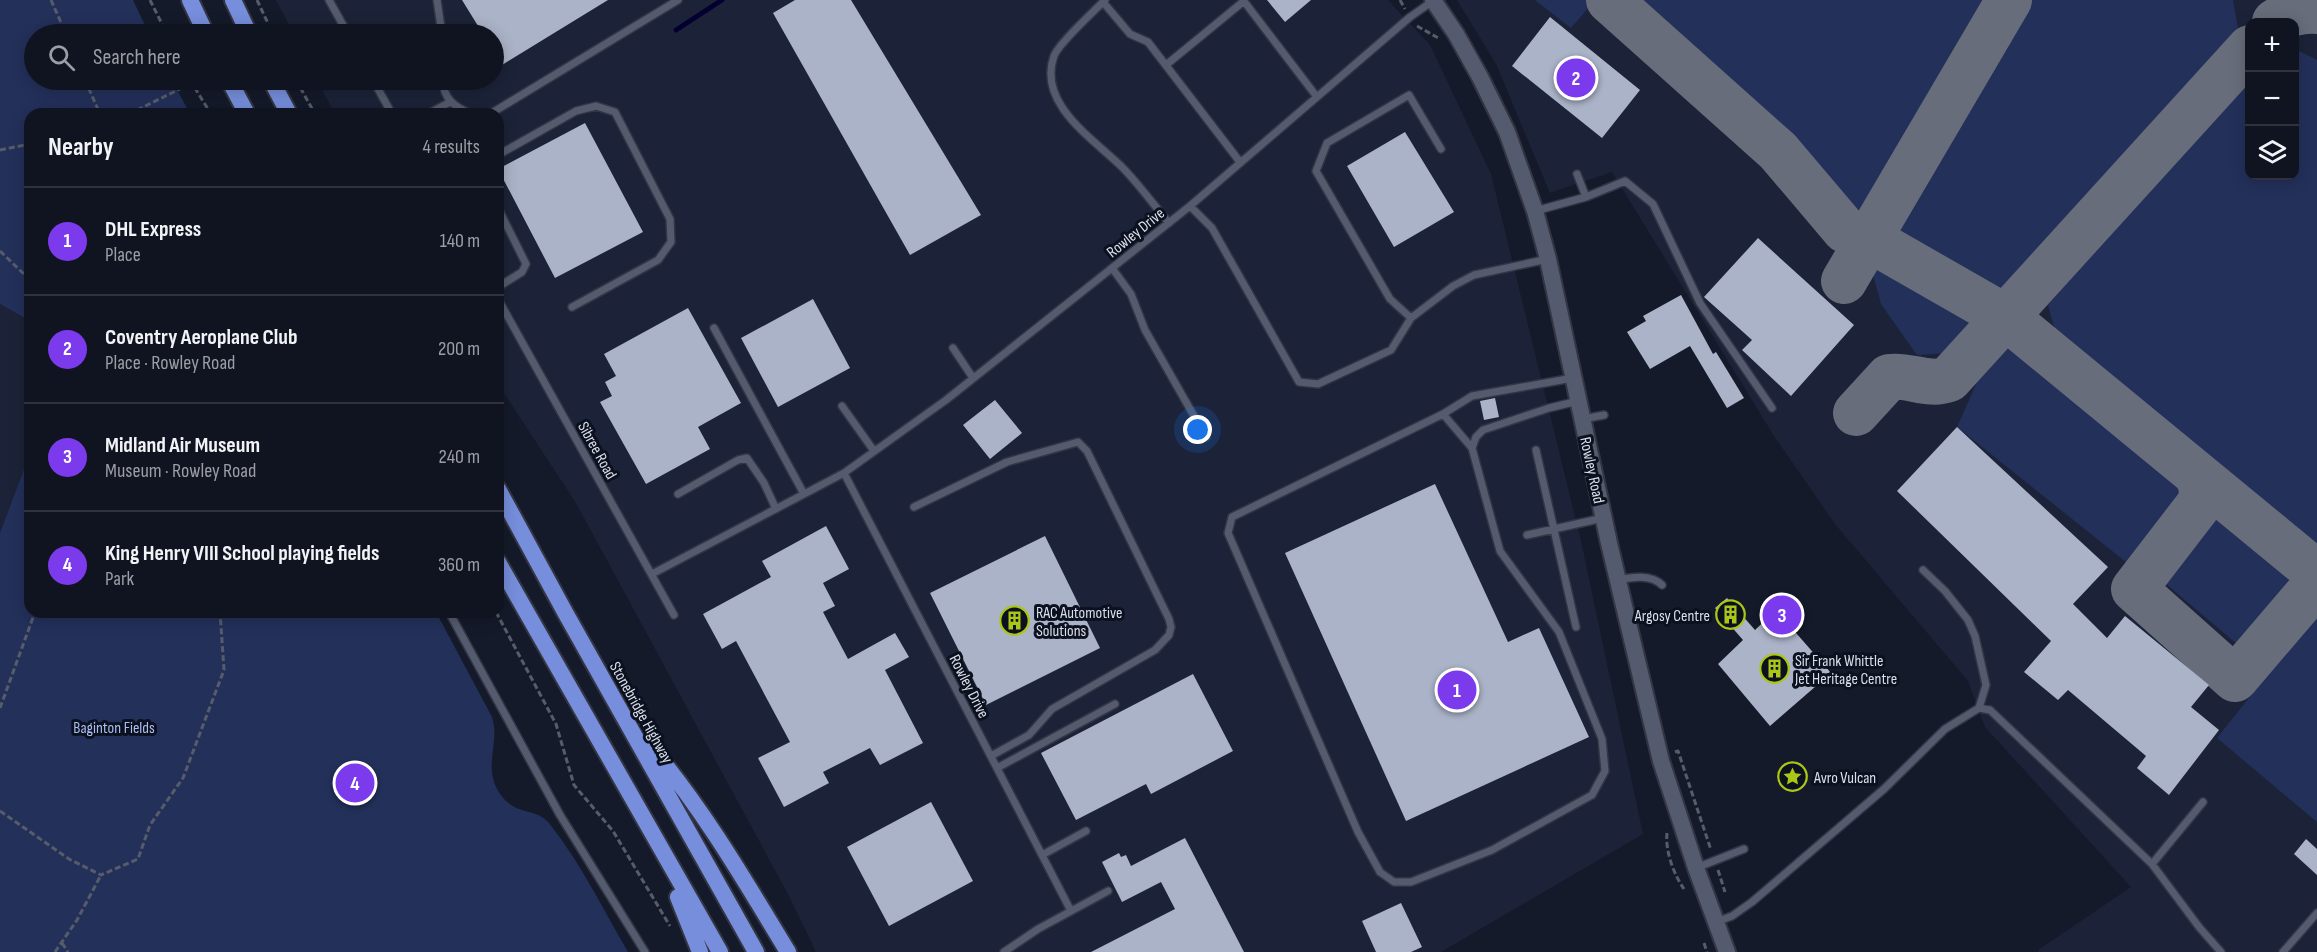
<!DOCTYPE html>
<html lang="en">
<head>
<meta charset="utf-8">
<style>
  body { margin:0; font-family:"Sofia Sans Condensed",sans-serif; background:#1e212d; color:#f1f3f6 }
  .controls { position:absolute; right:18px; top:18px; display:grid; overflow:hidden; border-radius:12px; box-shadow:0 3px 15px #0003 }
  .controls button { width:54px; height:54px; display:grid; place-items:center; padding:0; border:0; border-bottom:2px solid #30333e; background:#101420; color:#f1f3f6; font:30px sans-serif }
  .you { position:absolute; left:1198px; top:430px; width:21px; height:21px; margin:-15px; border:4px solid #fff; border-radius:50%; background:#1a73e8; box-shadow:0 0 0 9px #1a73e833 }
  .badge { display:grid; place-items:center; width:39px; height:39px; border-radius:50%; background:#7c3aed; color:#fff; font-size:20px; font-weight:700 }
  .pin { position:absolute; translate:-50% -50%; border:3px solid #fff; box-shadow:0 2px 6px #0006 }
  .list { margin:0; padding:0; list-style:none }
  h2 { display:flex; justify-content:space-between; align-items:center; height:78px; margin:0; padding:0 24px; font-size:26px }
  h2 small { font-size:20px; font-weight:400; color:#9c9ea5 }
  .list li { display:grid; grid-template-columns:39px 1fr auto; gap:18px; align-items:center; box-sizing:border-box; height:108px; padding:0 24px; border-top:2px solid #30333e }
  .list b { display:block; font-size:22px; white-space:nowrap }
  .list p { margin:0; font-size:20px; white-space:nowrap; color:#9c9ea5 }
  .list em { font-size:20px; font-style:normal; color:#9c9ea5 }
  .icon { flex:none; width:33px; height:33px; fill:none; stroke:currentColor; stroke-width:2; stroke-linecap:round; stroke-linejoin:round }
  .map { position:relative; flex:none; width:2317px; height:952px; overflow:hidden }
  .search { position:absolute; background:#101420; box-shadow:0 3px 15px #0003; left:24px; top:24px; width:480px; height:66px; display:flex; align-items:center; gap:15px; box-sizing:border-box; padding:0 21px; border-radius:33px; color:#9c9ea5; font-size:22px }
  .panel { position:absolute; background:#101420; box-shadow:0 3px 15px #0003; left:24px; top:108px; width:480px; height:510px; border-radius:18px }
  .map>svg:first-child { display:block }
  .built { fill:#1c2338; fill-rule:evenodd }
  .green { fill:#23305a }
  .lines { fill:none; stroke-linecap:round; stroke-linejoin:round }
  .stream { stroke:#030030; stroke-width:5 }
  .taxiway { stroke:#686d7b; stroke-width:46 }
  .building { fill:#abb3c8 }
  .service-casing { stroke:#333542; stroke-width:10 }
  .tertiary-casing { stroke:#333542; stroke-width:20 }
  .trunk-casing { stroke:#333542; stroke-width:20 }
  .path { stroke:#575c6a; stroke-width:3; stroke-dasharray:6 3; stroke-linecap:butt }
  .service { stroke:#545b6e; stroke-width:7 }
  .tertiary { stroke:#545b6e; stroke-width:16 }
  .trunk { stroke:#768edb; stroke-width:16 }
  .labels { text-anchor:middle; stroke-width:6; stroke-linejoin:round; paint-order:stroke }
  .street-label { font-size:16px; fill:#dbdfeb; stroke:#0c1120 }
  .poi-label { font-size:16px; fill:#dbdfeb; stroke:#0c1120; text-anchor:start }
  .park-label { font-size:16px; fill:#acbff2; stroke:#0c1120 }
</style>
</head>
<body>
<div class="map">
<svg width="2317" height="952" viewBox="0 0 2317 952">
  <rect width="100%" height="100%" fill="#151a2a"/>
  <path class="built" d="M276,0H1388L1430,45L1491,174L1581,541L1643,834L1441,952H816L789,896L576,503L498,384V114H335L317,80H494V34H294Z
    M1457,0H2317V952H2039L2038,950L2131,887L1985,727L1968,681L1835,524L1774,436L1612,172L1550,193L1496,64ZM2250,22H2294V176H2250Z
    M0,304L30,321V453L0,533Z"/>
  <path class="green" d="M0,0H133L149,34H34V80H172L190,114H30V321L0,304Z
    M1535,0H1595L1571,28Z
    M1628,0H1998L1874,214L1859,212Z
    M2025,0H2233L2239,34L1951,353L1917,355L1881,304L1870,264Z
    M2295,49L2317,60V545L2055,331L2048,305L2249,69L2250,176H2294Z
    M2023,346L2191,483L2126,562L1957,427L1986,362L2009,347Z
    M30,453V612H436L492,717C500,741 484,765 497,789C513,818 535,806 549,823C580,862 603,909 628,952H0V533Z
    M2216,507L2299,575L2237,644L2159,578Z
    M2317,604V822L2217,738L2264,679L2259,670Z"/>
  <g class="lines">
    <path class="stream" d="M676,30L722,0"/>
    <path class="taxiway" d="M1609,0L1778,151L1845,230L1869,239L2007,318L2317,573
      M2275,22C2288,13 2302,10 2317,11
      M1844,281L2009,0
      M1856,413L1889,377C1910,374 1928,387 1949,379L2250,48
      M2197,475L2202,487L2201,502L2134,589L2235,679L2317,583"/>
  </g>
  <path class="building" d="M462,0H608L502,65L494,51V34H483Z
    M795,0H851L981,215L910,255L773,13Z
    M1267,0H1311L1285,22Z
    M1550,17L1640,90L1602,138L1512,66Z
    M585,123L643,232L555,278L498,169Z
    M1405,132L1454,212L1394,247L1347,166Z
    M1758,238L1854,325L1791,396L1742,350L1752,340L1704,297Z
    M1681,295L1713,354L1716,352L1744,398L1727,408L1690,346L1650,369L1627,332L1646,321L1643,316Z
    M813,299L850,368L778,407L741,338Z
    M688,308L741,403L698,427L710,449L646,484L600,402L612,396L605,382L616,376L604,354Z
    M1495,398L1499,417L1484,420L1480,401Z
    M995,400L1022,433L990,459L963,425Z
    M1957,427L2108,567L2073,604L2107,638L2125,616L2209,685L2191,707L2219,730L2169,795L2137,768L2146,756L2068,690L2058,700L2024,672L2051,641L1897,491Z
    M1435,484L1508,642L1539,628L1589,737L1406,821L1285,553Z
    M826,526L849,569L823,583L835,606L823,612L848,659L895,633L909,657L885,670L923,743L880,765L870,748L823,772L829,783L784,807L758,758L790,742L736,641L722,649L703,614L771,577L762,561Z
    M1045,536L1100,648L986,705L930,593Z
    M1727,598L1755,630L1776,610L1831,673L1770,726L1718,664L1743,640L1715,608Z
    M1193,674L1233,751L1151,794L1146,784L1076,820L1041,753Z
    M931,802L973,881L889,926L847,847Z
    M1185,838L1244,952H1091L1175,909L1161,882L1122,902L1102,862L1119,853L1121,857L1126,855L1131,866Z
    M2306,839L2317,849V875L2294,854Z
    M1401,903L1422,947L1411,952H1376L1362,921Z"/>
  <g class="lines">
    <defs>
      <path id="service" d="M329,0L348,34
        M437,0L442,34
        M1105,0L1103,2L1130,34L1148,42L1240,162
        M1243,0L1317,97
        M1103,2C1092,13 1058,44 1054,56C1037,103 1092,138 1121,166C1138,183 1153,204 1169,223
        M1166,65L1244,1
        M373,80L392,114
        M443,80C443,99 455,107 471,114
        M428,114L450,102
        M490,114L678,0
        M1441,149L1409,95L1327,143L1316,171L1390,299L1411,318L1453,286L1474,275L1548,259
        M498,155L576,111L596,106L615,112L670,219L671,242L658,260L572,307
        M1586,197L1625,181L1653,204L1700,303L1772,408
        M1190,206L1212,228L1299,382L1318,384L1391,350L1411,318
        M498,208L526,264L522,272L498,287
        M1535,211L1586,197L1577,174
        M1112,268L1131,294L1145,330L1206,437
        M498,299L674,615
        M714,328L804,494
        M953,348L973,378
        M842,406L874,451
        M1443,414L1472,448L1500,551L1559,632L1602,739L1605,771L1592,795L1492,850L1411,882H1394L1380,872L1358,832L1228,533L1232,517L1443,414L1472,396L1573,378
        M1583,419L1604,415
        M1472,448L1476,437L1483,430L1549,408L1578,401
        M1536,450L1576,627
        M844,473L1071,911
        M678,494L738,460L747,458L764,483L776,509
        M914,507L1007,462L1078,442L1087,451L1169,619L1171,627L1169,635L1155,650L1052,709L1029,735L991,756
        M1527,535L1603,518
        M1923,570L1945,591L1968,620L1975,636L1986,685L1979,708
        M652,574L844,473L946,400L1190,206L1410,17L1433,1
        M1617,580C1632,577 1651,574 1662,585
        M449,612L560,815L645,952
        M997,768L1115,704
        M1042,855L1086,831
        M2152,864L2203,802
        M1696,868L1744,849
        M1716,922L1732,916L1752,902L1884,789L1945,729L1979,708L1990,710L2152,864L2199,927L2221,952
        M1004,952L1038,929L1108,891
        M2283,952L2317,913"/>
      <path id="tertiary" d="M1433,0L1456,34L1480,77L1507,132L1535,211L1548,259L1609,543L1661,761L1696,868L1727,952"/>
      <path id="trunk" d="M190,0L206,34
        M233,0L249,34
        M229,80L247,114
        M271,80L289,114
        M498,489L566,614L756,952
        M498,562L720,952
        M648,744C702,807 745,881 788,952
        M678,897L700,952"/>
    </defs>
    <use href="#service" class="service-casing"/>
    <use href="#tertiary" class="tertiary-casing"/>
    <use href="#trunk" class="trunk-casing"/>
    <path class="path" d="M51,0L66,34
      M150,0L167,34
      M257,0L273,34
      M1400,0L1405,9
      M1417,26L1440,39
      M85,80L100,114
      M190,80L211,114
      M296,80L315,114
      M129,114L192,83
      M0,150L30,144
      M0,251L30,280
      M496,612L556,724L574,785L613,831L670,926
      M0,708L35,612
      M1675,752L1678,751L1711,850
      M0,811L69,859L101,875L138,859L150,825L183,778L224,670L220,612
      M1667,833C1665,851 1674,875 1684,889
      M1718,870L1725,892
      M62,943L68,952
      M1704,943L1707,952
      M55,952L77,920L101,875"/>
    <use href="#service" class="service"/>
    <use href="#tertiary" class="tertiary"/>
    <use href="#trunk" class="trunk"/>
  </g>
  <defs>
    <symbol id="building-ring" viewBox="-11 -11 22 22"><circle r="9.5" fill="#0c1120" stroke="#abc616" stroke-width="1.5"/><path d="M-4-6H4V6H1V3H-1V6H-4ZM-2.5-4.3h1.7v1.8h-1.7ZM.8-4.3h1.7v1.8H.8ZM-2.5-1h1.7V.8h-1.7ZM.8-1h1.7V.8H.8Z" fill="#abc616"/></symbol>
    <symbol id="sight-ring" viewBox="-11 -11 22 22"><circle r="9.5" fill="#0c1120" stroke="#abc616" stroke-width="1.5"/><path d="M0-6L1.8-2.2L6-1.7L2.9 1.2L3.7 5.4L0 3.3L-3.7 5.4L-2.9 1.2L-6-1.7L-1.8-2.2Z" fill="#abc616"/></symbol>
  </defs>
  <g fill-rule="evenodd">
    <use href="#building-ring" x="1714" y="598" width="33" height="33"/>
    <use href="#building-ring" x="998" y="604" width="33" height="33"/>
    <use href="#building-ring" x="1758" y="652" width="33" height="33"/>
    <use href="#sight-ring" x="1776" y="760" width="33" height="33"/>
  </g>
  <g class="labels">
    <g class="street-label">
      <text transform="translate(1135 232) rotate(-39)" y="6">Rowley Drive</text>
      <text transform="translate(598 450) rotate(61)" y="6">Sibree Road</text>
      <text transform="translate(1593 470) rotate(78)" y="6">Rowley Road</text>
      <text transform="translate(970 686) rotate(63)" y="6">Rowley Drive</text>
      <text transform="translate(642 712) rotate(61)" y="6">Stonebridge Highway</text>
    </g>
    <g class="poi-label">
      <text x="1036" y="618">RAC Automotive<tspan x="1036" dy="18">Solutions</tspan></text>
      <text x="1710" y="621" text-anchor="end">Argosy Centre</text>
      <text x="1795" y="666">Sir Frank Whittle<tspan x="1795" dy="18">Jet Heritage Centre</tspan></text>
      <text x="1814" y="783">Avro Vulcan</text>
    </g>
    <g class="park-label">
      <text x="114" y="733">Baginton Fields</text>
    </g>
  </g>
</svg>
<div class="controls">
<button>+</button>
<button>−</button>
<button><svg class="icon" aria-label="layers" viewBox="0 0 24 24"><path d="M12 4l9 5-9 5-9-5zM3 14l9 5 9-5"/></svg></button>
</div>
<div class="you"></div>
<div class="pin badge" style="left:1457px;top:690px">1</div>
<div class="pin badge" style="left:1576px;top:78px">2</div>
<div class="pin badge" style="left:1782px;top:615px">3</div>
<div class="pin badge" style="left:355px;top:783px">4</div>
<div class="search"><svg class="icon" aria-label="search" viewBox="0 0 24 24"><circle cx="10" cy="10" r="6"/><path d="M15 15l6 6"/></svg>Search here</div>
<section class="panel">
<h2>Nearby<small>4 results</small></h2>
<ul class="list">
<li><span class="badge">1</span><div><b>DHL Express</b><p>Place</p></div><em>140 m</em></li>
<li><span class="badge">2</span><div><b>Coventry Aeroplane Club</b><p>Place · Rowley Road</p></div><em>200 m</em></li>
<li><span class="badge">3</span><div><b>Midland Air Museum</b><p>Museum · Rowley Road</p></div><em>240 m</em></li>
<li><span class="badge">4</span><div><b>King Henry VIII School playing fields</b><p>Park</p></div><em>360 m</em></li>
</ul>
</section>
</div>
</body>
</html>
